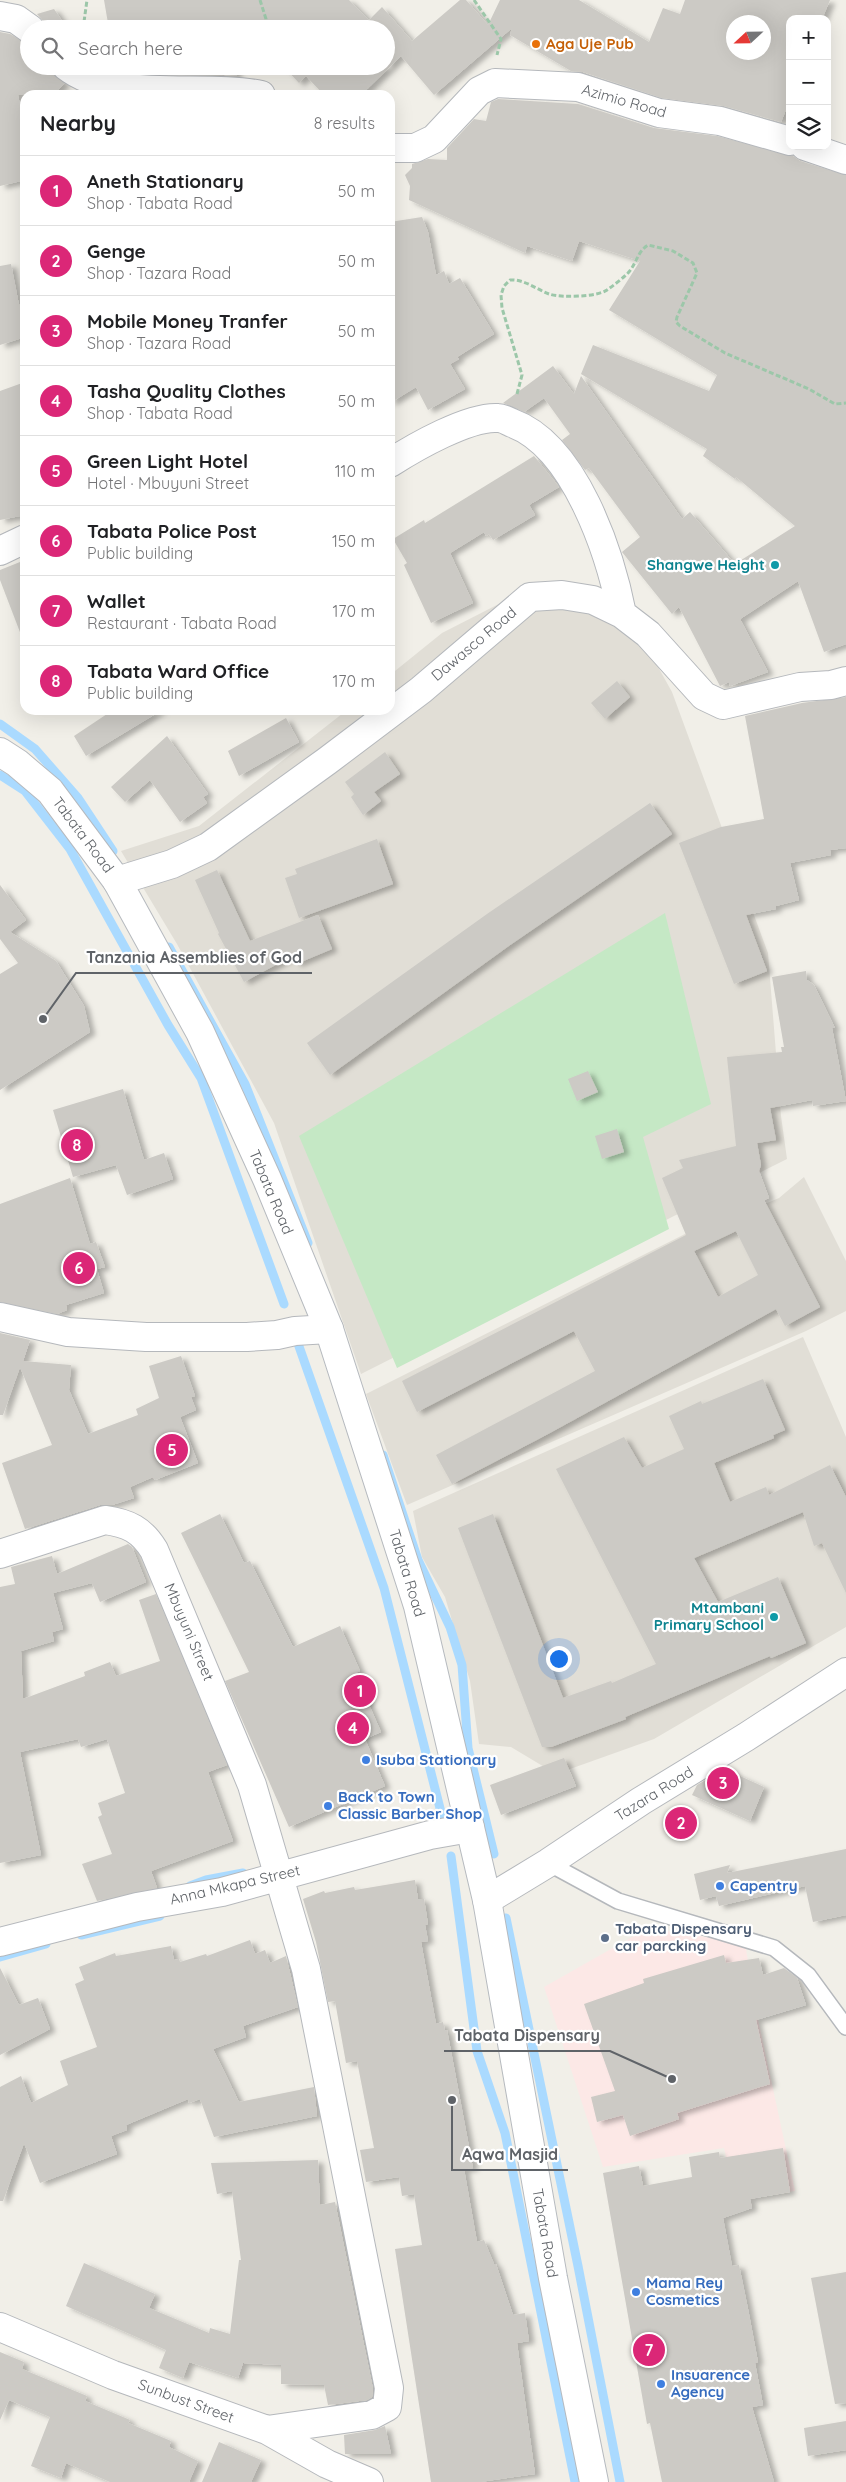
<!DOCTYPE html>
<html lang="en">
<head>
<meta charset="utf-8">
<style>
  body { margin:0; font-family:Quicksand,sans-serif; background:#f6f6f6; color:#202124 }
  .controls { position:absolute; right:15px; top:15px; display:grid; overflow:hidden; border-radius:10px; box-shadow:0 5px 20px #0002 }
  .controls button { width:45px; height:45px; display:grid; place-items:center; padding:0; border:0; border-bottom:1px solid #e0e0e0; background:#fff; color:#202124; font:25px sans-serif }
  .compass { position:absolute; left:726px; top:15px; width:45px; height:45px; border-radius:50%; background:#fff; box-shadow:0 5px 20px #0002; rotate:248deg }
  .you { position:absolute; left:558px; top:1658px; width:18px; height:18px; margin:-12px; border:4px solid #fff; border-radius:50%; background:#1a73e8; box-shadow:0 0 0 8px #1a73e833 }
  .badge { display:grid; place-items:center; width:32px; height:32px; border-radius:50%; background:#db2777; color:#fff; font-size:16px; font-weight:700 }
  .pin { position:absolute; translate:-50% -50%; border:2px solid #fff; box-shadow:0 1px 5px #0006 }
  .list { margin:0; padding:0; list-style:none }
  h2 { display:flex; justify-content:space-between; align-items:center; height:65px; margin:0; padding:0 20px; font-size:21px }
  h2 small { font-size:16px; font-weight:400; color:#757577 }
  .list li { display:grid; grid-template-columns:32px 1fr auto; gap:15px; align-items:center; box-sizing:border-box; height:70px; padding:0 20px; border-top:1px solid #e0e0e0 }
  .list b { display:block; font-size:19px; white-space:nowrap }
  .list p { margin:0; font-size:16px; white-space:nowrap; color:#757577 }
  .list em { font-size:16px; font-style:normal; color:#757577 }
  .icon { flex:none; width:28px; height:28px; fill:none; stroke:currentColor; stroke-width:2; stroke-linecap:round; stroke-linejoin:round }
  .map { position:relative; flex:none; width:846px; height:2482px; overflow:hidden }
  .search { position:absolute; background:#fff; box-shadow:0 5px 20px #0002; left:20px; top:20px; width:375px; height:55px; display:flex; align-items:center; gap:12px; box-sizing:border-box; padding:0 18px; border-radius:28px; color:#757577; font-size:19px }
  .panel { position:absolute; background:#fff; box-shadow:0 5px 20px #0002; left:20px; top:90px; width:375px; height:625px; border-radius:15px }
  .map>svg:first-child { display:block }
  .education { fill:#e1ded6 }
  .medical { fill:#fce8e6 }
  .green { fill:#c5e8c5 }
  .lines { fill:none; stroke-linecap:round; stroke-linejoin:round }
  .stream { stroke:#aadaff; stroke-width:9 }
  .building { fill:#cccac5; fill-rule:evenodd; filter:url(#shadow) }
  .lane-casing { stroke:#b5b8bc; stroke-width:18 }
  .street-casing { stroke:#b5b8bc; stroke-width:30 }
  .secondary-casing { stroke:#b6babf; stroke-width:30 }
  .path { stroke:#9cc7a9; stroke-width:3; stroke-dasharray:5 2.5; stroke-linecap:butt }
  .lane { stroke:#fff; stroke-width:15 }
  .street { stroke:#fff; stroke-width:28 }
  .secondary { stroke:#fff; stroke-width:28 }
  .food-dot { fill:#e8710a; stroke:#fff; stroke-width:2 }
  .culture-dot { fill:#0f9aa8; stroke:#fff; stroke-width:2 }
  .shop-dot { fill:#3f7fe0; stroke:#fff; stroke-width:2 }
  .service-dot { fill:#5c6f8a; stroke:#fff; stroke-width:2 }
  .labels { text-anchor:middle; stroke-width:4.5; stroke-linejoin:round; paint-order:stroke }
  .food-label { font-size:15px; font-weight:bold; fill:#c56008; stroke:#fff; text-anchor:start }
  .street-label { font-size:15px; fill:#5f6368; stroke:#fff }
  .culture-label { font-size:15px; font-weight:bold; fill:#0d838f; stroke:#fff; text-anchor:end }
  .shop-label { font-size:15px; font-weight:bold; fill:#366cbe; stroke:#fff; text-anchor:start }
  .service-label { font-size:15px; font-weight:bold; fill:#4e5e75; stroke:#fff; text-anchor:start }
  .leader { fill:none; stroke:#5f6368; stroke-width:2 }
  .callout-dot { fill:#5f6368; stroke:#fff; stroke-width:2 }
  .callout-label { font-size:16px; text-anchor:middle; font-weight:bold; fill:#5f6368; stroke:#fff; stroke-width:4.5; stroke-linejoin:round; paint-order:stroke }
</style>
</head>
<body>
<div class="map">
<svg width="846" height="2482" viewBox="0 0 846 2482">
  <defs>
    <filter id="shadow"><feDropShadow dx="5.5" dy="3" stdDeviation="2.5" flood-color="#0004"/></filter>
  </defs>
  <rect width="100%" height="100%" fill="#f1efe8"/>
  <path class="education" d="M530,588L638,631L672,692L768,953L781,1116L787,1159L361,1374L274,1123L177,944L121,851L199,826L347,710H390V675L442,633Z
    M804,1177L846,1261V1311L806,1331L407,1505L366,1394L685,1234L749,1211L779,1198Z
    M803,1337L846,1437V1627L654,1739L556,1774L511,1747L479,1744L470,1681L445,1597L422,1557L413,1511Z"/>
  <path class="medical" d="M648,1928L745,1943L756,2010L795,2191L736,2199L724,2148L603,2167L544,1987Z"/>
  <path class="green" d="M665,913L711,1104L643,1137L669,1229L397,1368L299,1136Z"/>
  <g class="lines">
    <path class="stream" d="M0,724L35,749L78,798L113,851
      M0,775L25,791L70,849L168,1025L201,1078L284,1304
      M169,947L245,1084L308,1243
      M295,1335L384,1588L444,1824
      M383,1455L418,1560L450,1627L462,1665L468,1748L494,1854
      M451,1856L477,2051L505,2133L575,2482
      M190,1886L206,1880L243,1873
      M506,1918L578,2266L620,2482
      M81,1935L160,1916
      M0,1957L46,1944"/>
  </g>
  <path class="building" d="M104,0H349L369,20L382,7L412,41L460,0H466L488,25L500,0H579L649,42L663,8L680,14L685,0H830L822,19H790V100L781,122L724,106L662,98L583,72L571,71L510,35L512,28L434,95L401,56L361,95H324L306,76L299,83L283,66H386V29H244L242,26V29H109ZM734,22H764V52H734Z
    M54,9L65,25L68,23L73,29H45L44,22L37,14Z
    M0,32L10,34L29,45V66H50L53,74L65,83L53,95H18L24,124L21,126H25V180L0,186Z
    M120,66H237L236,76Z
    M498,99L578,104L654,128L717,136L793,156L800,161L846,175V644L824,652L798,581L740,619L768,672L730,686L729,682L720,686L679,607L672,614L622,552L640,537L589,468L585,470L562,440L570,434L544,398L524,412L503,403L553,366L574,394L581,376L682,519L690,512L735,564L795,526L736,477L735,479L703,456L707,449L581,374L593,345L709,391L717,375L609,310L640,261L579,241L572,261L527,246L525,253L409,200L410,186L405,175L412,168V164L428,159L447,160V148L474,119L486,121L491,102Z
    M422,217L428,232L436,275L444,271L449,284L460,278L494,334L457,357L459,359L450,364L465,389L428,410L416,387L390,403V280L394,279L390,255V222Z
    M11,264L19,305L25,303V337L0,345V266Z
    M25,382V515L0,520V391Z
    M534,456L559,487L529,505L535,515L493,540L489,534L486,536L484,532L450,553L473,603L431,623L404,565L407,563L393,539L424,520L425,523Z
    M25,560V640H23L0,580V570Z
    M617,681L630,697L605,719L591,703Z
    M846,697V848L830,850L831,855L790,863L799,900L776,906V909L746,915L767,971L734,984L679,843L721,827L764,819L745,716L802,703Z
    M113,710H162L86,756L74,736Z
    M286,718L299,742L239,776L228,751Z
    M167,736L208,794L203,797L207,803L180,822L150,780L125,802L111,787Z
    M385,752L400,774L374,792L381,801L363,815L351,797L354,794L345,782Z
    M650,803L672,834L510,945L330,1075L307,1043L487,914Z
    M377,839L393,884L299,918L285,878L297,874L295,869Z
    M217,870L250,941L318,915L332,949L296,964L292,956L244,982L218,934L219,933L195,880Z
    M0,885L26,920L10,932L56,961L84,1006L90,1032L0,1090V974L18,963L0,939Z
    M806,971L807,980L814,985L835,1028H832L846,1101L813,1106L812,1100L770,1108L776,1140L757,1143L761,1165L759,1171L769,1198L764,1200L820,1307L785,1326L776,1309L546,1435L452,1484L436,1455L595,1371L574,1331L417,1412L402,1381L686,1235L662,1178L683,1168L679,1160L736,1146L727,1057L782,1052L781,1047H784L772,977ZM736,1231L758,1275L718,1297L694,1251Z
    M588,1071L598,1092L577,1101L568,1079Z
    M123,1089L144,1160L164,1153L173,1179L127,1195L116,1165L73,1177L53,1110Z
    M617,1129L624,1152L602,1159L595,1136Z
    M70,1178L90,1244L96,1242L105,1267L97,1269L104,1293L66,1305L67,1310L57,1314L0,1302V1204Z
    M0,1333L30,1340L23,1361L71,1365L69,1390L88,1434L138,1415L136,1409L159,1398L149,1366L181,1356L195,1396L191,1397L196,1410L180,1417L198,1463L155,1480L153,1477L130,1487L134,1498L112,1505H100L25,1529L2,1463L52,1445L20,1367L3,1415H0Z
    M763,1379L785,1430L773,1435L774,1438L714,1463L730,1502L766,1487L769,1495L830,1465L846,1497V1593L822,1543L814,1546L803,1512L694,1558L718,1602L778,1577L806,1643L771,1658L770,1656L625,1717L626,1719L551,1747H542L458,1528L493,1514L563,1698L611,1681L612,1683L656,1664L556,1469L624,1437L642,1468L684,1449L669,1416L701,1401L702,1404Z
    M220,1514L244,1563L250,1561L293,1647L340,1626L360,1671L355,1673L381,1732L365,1739L385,1786L289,1827L225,1681L249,1672L181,1533Z
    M128,1544L132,1547L146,1582L100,1602L92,1583L53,1593L63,1629L52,1632L54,1641L21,1651L23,1699L85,1676L84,1672L110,1662L116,1676L160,1661L139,1600L156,1594L227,1765L208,1772L233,1841L151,1871L157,1888L97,1901L82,1864L112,1854L98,1817L102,1815L98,1803L125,1793L107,1739L81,1747L78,1739L20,1752L41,1855L0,1863V1587L15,1584L11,1567L52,1556L57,1574Z
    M564,1758L576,1786L501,1815L490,1785Z
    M729,1771L764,1787L750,1821L692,1795L697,1785L719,1772L727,1775Z
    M846,1849V1915L813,1922L805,1886L719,1906L716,1896L700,1900L694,1874L730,1865L727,1873Z
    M415,1880L418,1899H424L428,1924L425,1925L428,1941L421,1942L436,2024L443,2022L445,2031L447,2030L473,2168L464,2169L477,2242L484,2240L494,2264H496L513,2315L525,2313L529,2341L517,2343L535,2474L480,2482H431L395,2249L422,2245L414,2194L402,2196L399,2177L366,2182L360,2150L374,2148L357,2061L346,2063L335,2001L328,2002L316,1942L303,1899L324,1891L325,1893L354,1887L355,1890Z
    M250,1940L255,1954L265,1950L270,1963L286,1956L298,2007L243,2026L246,2037L213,2049L239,2102L314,2087L317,2116L214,2137L200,2099L189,2103L188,2099L126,2125L127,2130L111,2136L117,2154L40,2183L24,2143L3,2201H0V2087L21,2076L31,2103L68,2085L60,2061L97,2047L75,1984L84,1980L79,1967L115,1953L116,1956L171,1946L174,1960L179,1959L180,1962L206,1954L207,1956Z
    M724,1955L726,1963L759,1958L763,1975L784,1968L797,1978L806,2005L756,2020L770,2084L677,2113L679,2119L630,2136L623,2115L597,2122L591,2097L615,2091L584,2004L644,1983L643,1979Z
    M0,1968L19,2005L38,1998L50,2029L0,2055Z
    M783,2148L790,2192L750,2199L752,2208L723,2218L732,2266L739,2265L748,2309L758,2362L755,2363L763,2405L752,2407L774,2482H662L650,2423L647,2424L603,2173L639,2166L643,2186L692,2177L689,2157L719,2152L720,2158Z
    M318,2160L320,2205L335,2202L373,2389L372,2397L367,2400L328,2405L324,2385L281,2384V2365L243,2363L238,2378L189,2362L183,2378L159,2368L166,2350L66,2306L84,2263L155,2294L149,2308L209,2333L210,2328L230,2334L239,2260H241L232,2191L217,2194L211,2163Z
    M846,2272V2403L835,2404L811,2278Z
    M0,2352L24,2362L22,2369L87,2396L85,2401L130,2420L128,2423L171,2441L169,2447L198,2461L189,2482H110L66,2463L61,2478L31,2466L50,2417L9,2400L0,2420Z
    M846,2421V2450L808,2456L804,2428Z
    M385,2426L391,2454H345L344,2435L375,2430Z
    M219,2442L261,2460L251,2482H202Z"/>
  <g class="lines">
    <defs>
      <path id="lane" d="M548,1863L618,1901L774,1948L808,1975L846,2027"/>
      <path id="street" d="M0,16L16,19L30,29
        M66,66C114,104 203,83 261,95
        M805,146L846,160
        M390,148H415L434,139L479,91L495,83L578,87L659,113L720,121L790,141
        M390,463C415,447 469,416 498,418C503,418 508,421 512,423C575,446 610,553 622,614
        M0,551L25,539
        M117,881L172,864L208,847L327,761L421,690L530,597L562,595L593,600L622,614L648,634L704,696L723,705L800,687L831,685L846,681
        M0,1317L68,1332L146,1337H247L277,1335L295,1331L329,1329
        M0,1554L105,1520C128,1523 142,1530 154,1550L252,1785L306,1969L389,2388L387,2407L372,2415L267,2430
        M487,1900L548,1863L641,1801L746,1737L846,1672
        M0,1942L137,1907L222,1892L430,1835L470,1828
        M0,2327L113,2375L267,2430L327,2464L369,2482"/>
      <path id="secondary" d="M0,752L17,763L50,791L117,881L200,1032L267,1179L329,1329L418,1606L487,1900L553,2278L594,2482"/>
    </defs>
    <use href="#lane" class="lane-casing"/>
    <use href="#street" class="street-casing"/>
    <use href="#secondary" class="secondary-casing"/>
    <path class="path" d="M260,0L266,19L264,29
      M474,0L501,39L497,55
      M83,29L87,0
      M517,394L522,375L502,308L501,295L504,286L510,280C524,279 536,289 549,294C561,298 597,297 607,290C614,285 622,279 628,273C637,263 637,252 648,245L673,251L693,263L697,273L677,317L676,322L680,326L725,353L809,389L835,404L846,403"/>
    <use href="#lane" class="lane"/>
    <use href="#street" class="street"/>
    <use href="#secondary" class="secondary"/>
  </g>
  <circle class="food-dot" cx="536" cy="44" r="5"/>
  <g class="culture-dot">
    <circle cx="775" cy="565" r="5"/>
    <circle cx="774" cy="1617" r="5"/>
  </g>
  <g class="shop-dot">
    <circle cx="366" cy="1760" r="5"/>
    <circle cx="328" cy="1806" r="5"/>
    <circle cx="720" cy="1886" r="5"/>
    <circle cx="636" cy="2292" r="5"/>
    <circle cx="661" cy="2384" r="5"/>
  </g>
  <circle class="service-dot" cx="605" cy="1938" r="5"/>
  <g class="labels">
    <g class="food-label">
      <text x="546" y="49">Aga Uje Pub</text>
    </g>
    <g class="street-label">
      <text transform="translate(624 101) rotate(16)" y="5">Azimio Road</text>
      <text transform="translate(474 644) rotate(-40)" y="5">Dawasco Road</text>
      <text transform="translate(83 835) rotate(53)" y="5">Tabata Road</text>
      <text transform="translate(271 1192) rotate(67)" y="5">Tabata Road</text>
      <text transform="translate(407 1573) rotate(73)" y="5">Tabata Road</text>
      <text transform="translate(189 1632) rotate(67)" y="5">Mbuyuni Street</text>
      <text transform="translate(654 1794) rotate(-32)" y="5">Tazara Road</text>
      <text transform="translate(235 1885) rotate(-13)" y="5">Anna Mkapa Street</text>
      <text transform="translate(545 2233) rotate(80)" y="5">Tabata Road</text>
      <text transform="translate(186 2401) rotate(20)" y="5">Sunbust Street</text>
    </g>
    <g class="culture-label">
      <text x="765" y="570">Shangwe Height</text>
      <text x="764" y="1613">Mtambani<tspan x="764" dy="17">Primary School</tspan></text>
    </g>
    <g class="shop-label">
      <text x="376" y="1765">Isuba Stationary</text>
      <text x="338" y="1802">Back to Town<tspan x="338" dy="17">Classic Barber Shop</tspan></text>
      <text x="730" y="1891">Capentry</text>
      <text x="646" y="2288">Mama Rey<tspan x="646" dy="17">Cosmetics</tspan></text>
      <text x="671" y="2380">Insuarence<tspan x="671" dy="17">Agency</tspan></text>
    </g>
    <g class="service-label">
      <text x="615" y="1934">Tabata Dispensary<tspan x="615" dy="17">car parcking</tspan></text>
    </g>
  </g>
  <path class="leader" d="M43 1019L76 973H312M672 2079L610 2051H444M452 2100L452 2170H568"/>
  <g class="callout-dot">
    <circle cx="43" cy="1019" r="5"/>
    <circle cx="672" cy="2079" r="5"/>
    <circle cx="452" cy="2100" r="5"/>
  </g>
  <g class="callout-label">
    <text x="194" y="963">Tanzania Assemblies of God</text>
    <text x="527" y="2041">Tabata Dispensary</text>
    <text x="510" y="2160">Aqwa Masjid</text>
  </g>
</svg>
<div class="controls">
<button>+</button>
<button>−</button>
<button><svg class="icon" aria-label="layers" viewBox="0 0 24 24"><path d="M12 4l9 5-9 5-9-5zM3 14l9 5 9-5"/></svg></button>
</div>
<svg class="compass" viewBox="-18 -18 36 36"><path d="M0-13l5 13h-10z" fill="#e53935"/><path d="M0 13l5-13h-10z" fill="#757577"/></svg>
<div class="you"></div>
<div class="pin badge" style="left:360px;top:1691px">1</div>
<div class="pin badge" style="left:681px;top:1823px">2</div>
<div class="pin badge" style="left:723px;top:1783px">3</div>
<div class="pin badge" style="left:353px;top:1728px">4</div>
<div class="pin badge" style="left:172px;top:1450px">5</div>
<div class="pin badge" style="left:79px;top:1268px">6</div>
<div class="pin badge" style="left:649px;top:2350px">7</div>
<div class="pin badge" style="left:77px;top:1145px">8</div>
<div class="search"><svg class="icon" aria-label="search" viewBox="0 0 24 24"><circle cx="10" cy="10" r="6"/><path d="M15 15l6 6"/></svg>Search here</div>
<section class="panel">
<h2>Nearby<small>8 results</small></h2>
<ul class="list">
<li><span class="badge">1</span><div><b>Aneth Stationary</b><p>Shop · Tabata Road</p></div><em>50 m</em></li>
<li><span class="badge">2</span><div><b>Genge</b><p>Shop · Tazara Road</p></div><em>50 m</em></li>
<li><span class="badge">3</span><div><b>Mobile Money Tranfer</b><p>Shop · Tazara Road</p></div><em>50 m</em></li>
<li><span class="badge">4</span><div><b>Tasha Quality Clothes</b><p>Shop · Tabata Road</p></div><em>50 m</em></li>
<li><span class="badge">5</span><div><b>Green Light Hotel</b><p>Hotel · Mbuyuni Street</p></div><em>110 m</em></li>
<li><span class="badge">6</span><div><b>Tabata Police Post</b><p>Public building</p></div><em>150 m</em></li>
<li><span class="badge">7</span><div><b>Wallet</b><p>Restaurant · Tabata Road</p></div><em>170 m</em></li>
<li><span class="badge">8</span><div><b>Tabata Ward Office</b><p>Public building</p></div><em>170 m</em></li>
</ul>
</section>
</div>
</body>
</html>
